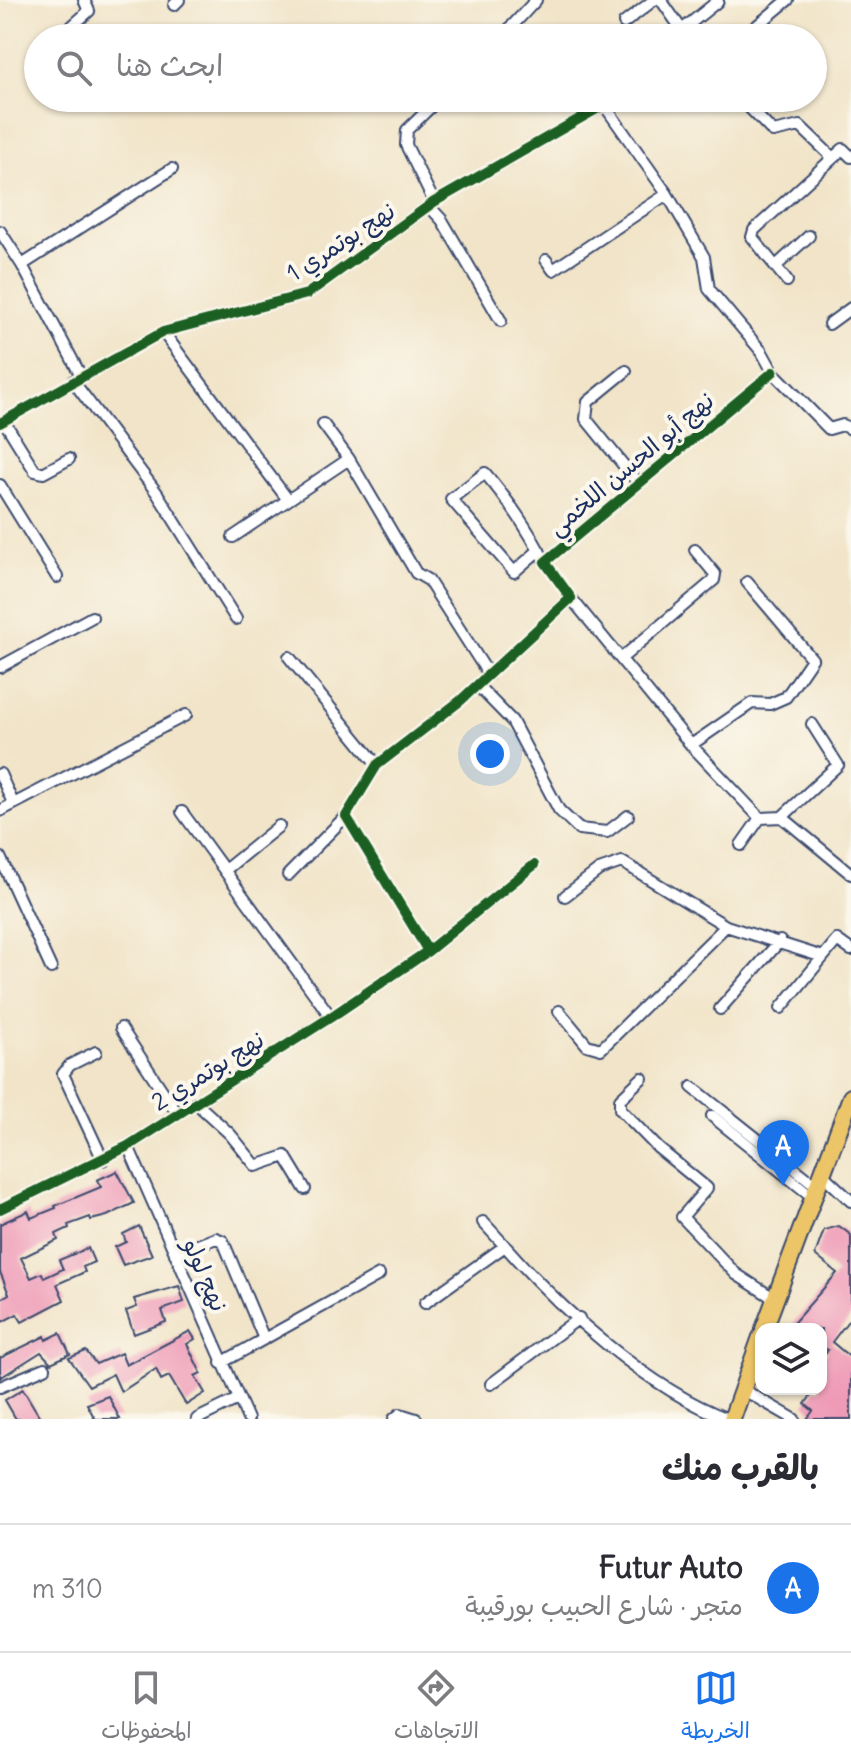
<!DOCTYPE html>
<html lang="ar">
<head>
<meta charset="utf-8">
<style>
  body { margin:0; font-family:Delius,"Playpen Sans Arabic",sans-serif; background:#f2f2f3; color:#2b2b33; direction:rtl }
  .controls { position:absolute; right:24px; bottom:24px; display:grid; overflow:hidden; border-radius:16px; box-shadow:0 2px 6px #0004 }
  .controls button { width:72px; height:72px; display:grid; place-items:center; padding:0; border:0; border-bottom:2px solid #e1e1e2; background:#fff; color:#2b2b33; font:40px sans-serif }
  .you { position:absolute; left:490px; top:754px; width:28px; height:28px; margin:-20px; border:6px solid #fff; border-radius:50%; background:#1a73e8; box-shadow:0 0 0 12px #1a73e833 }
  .badge { display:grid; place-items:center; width:52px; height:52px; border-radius:50%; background:#1a73e8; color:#fff; font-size:26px; font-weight:700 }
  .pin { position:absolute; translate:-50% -66px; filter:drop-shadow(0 2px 4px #0008) }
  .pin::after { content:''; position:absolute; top:42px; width:28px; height:24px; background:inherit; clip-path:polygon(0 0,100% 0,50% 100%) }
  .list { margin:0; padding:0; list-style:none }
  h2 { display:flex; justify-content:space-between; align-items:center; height:104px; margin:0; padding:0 32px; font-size:34px }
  h2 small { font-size:26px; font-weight:400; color:#7c7c81 }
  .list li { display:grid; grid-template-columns:52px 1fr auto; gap:24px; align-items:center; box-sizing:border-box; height:128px; padding:0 32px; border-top:2px solid #e1e1e2 }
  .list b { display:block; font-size:30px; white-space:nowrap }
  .list p { margin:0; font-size:26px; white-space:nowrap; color:#7c7c81 }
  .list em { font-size:26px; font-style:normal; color:#7c7c81 }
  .icon { flex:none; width:44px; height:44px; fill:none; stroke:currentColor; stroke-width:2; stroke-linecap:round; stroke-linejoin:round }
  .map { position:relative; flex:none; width:851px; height:1419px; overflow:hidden; direction:ltr }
  .search { position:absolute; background:#fff; box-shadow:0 2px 6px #0004; left:24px; right:24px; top:24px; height:88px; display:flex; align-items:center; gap:20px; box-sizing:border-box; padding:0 28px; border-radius:44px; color:#7c7c81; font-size:30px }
  .sheet { height:232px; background:#fff }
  nav { display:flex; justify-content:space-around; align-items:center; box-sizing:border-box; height:112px; border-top:2px solid #e1e1e2; background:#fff; font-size:22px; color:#7c7c81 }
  nav a { display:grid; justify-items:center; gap:4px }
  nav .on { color:#1a73e8 }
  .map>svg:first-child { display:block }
  .building { fill:#ef9bb7 }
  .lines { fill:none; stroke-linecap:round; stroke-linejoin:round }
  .minor-casing { stroke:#3b4a6e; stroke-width:14 }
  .primary-casing { stroke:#3b4a6e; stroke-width:20 }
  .minor { stroke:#fff; stroke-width:10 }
  .primary { stroke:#edc569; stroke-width:16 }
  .cycleway-casing { stroke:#fbf7ec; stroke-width:15 }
  .cycleway { stroke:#1b5e20; stroke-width:10 }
  .labels { text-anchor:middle; stroke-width:8; stroke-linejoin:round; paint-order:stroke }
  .street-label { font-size:24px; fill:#1b2f5e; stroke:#fbf7ec }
</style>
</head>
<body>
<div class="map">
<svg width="851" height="1419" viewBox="0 0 851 1419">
  <rect width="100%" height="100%" fill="#fbf7ec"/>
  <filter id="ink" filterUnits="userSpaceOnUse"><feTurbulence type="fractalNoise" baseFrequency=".0125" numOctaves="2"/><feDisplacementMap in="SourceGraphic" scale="16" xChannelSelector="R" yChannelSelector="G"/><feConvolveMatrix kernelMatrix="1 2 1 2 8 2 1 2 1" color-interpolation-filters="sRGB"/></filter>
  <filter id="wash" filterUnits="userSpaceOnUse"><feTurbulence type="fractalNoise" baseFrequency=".006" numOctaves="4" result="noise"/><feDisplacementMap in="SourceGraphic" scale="32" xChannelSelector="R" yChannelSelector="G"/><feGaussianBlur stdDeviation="1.8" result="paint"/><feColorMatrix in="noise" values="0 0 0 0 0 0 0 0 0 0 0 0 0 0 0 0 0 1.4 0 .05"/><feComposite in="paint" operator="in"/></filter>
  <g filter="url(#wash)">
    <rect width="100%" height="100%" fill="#f1e4c8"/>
    <g id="blocks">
      <path class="building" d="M117,1171L134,1203L107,1216L91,1220L90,1217L68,1225L69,1228L56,1234L58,1240L21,1258L31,1278L42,1273L44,1278L63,1269L59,1260L88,1248L94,1262L83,1267L85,1272L57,1284L64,1300L22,1322L17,1314L0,1323V1299L9,1294L0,1272V1224L28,1211L31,1218L56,1208L55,1206L101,1187L97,1180Z
        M139,1226L152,1255L123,1265L115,1247L126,1242L123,1234Z
        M839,1226L851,1235V1317L832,1342L851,1358V1419H807L813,1411L805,1404L816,1389H821V1360L828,1350L821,1347V1329H788L837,1273L815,1255L824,1230Z
        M179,1286L184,1302L162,1310L166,1322L134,1334L126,1311L137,1307L134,1299Z
        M190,1331L195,1339L187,1344L201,1373L195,1376L205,1393L186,1405L169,1376L161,1380L156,1369L121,1392L113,1374L89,1386L69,1358L86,1351L96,1364L121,1353L126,1365Z
        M60,1333L70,1354L51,1363L41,1352L0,1378V1358L45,1336L46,1340Z
        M23,1389L41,1419H16L5,1400Z
        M108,1396L120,1419H95L87,1404Z"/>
    </g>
  </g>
  <g filter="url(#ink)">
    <use href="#blocks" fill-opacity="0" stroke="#3b4a6e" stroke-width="2"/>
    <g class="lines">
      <defs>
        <path id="minor" d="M661,0L682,30L718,1
          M174,5L179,0
          M624,23L654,0
          M73,38L70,28L89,11L84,0
          M501,38L536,0
          M742,38L788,0
          M740,98L773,132L800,126L833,158L843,149L851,157
          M605,106L667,194L704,257L709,289L762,352L773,372L829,429L843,425L851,429
          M434,202L406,145L407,130L440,98
          M429,206L442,220L501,321
          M0,231L22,265L81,376
          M546,260L553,270L667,194
          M22,265L172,169
          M775,267L809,236
          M787,281L752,237L754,230L833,158
          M829,324L851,308
          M163,332L288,500L349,459L416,573L428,580L489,675
          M626,371L588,402L586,419L638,483
          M73,381L157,493L236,619
          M4,421L35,471L43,473L69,459
          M0,423L163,332L307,294L434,202L616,98
          M323,424L349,459
          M0,485L57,577
          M233,537L288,500
          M539,550L514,572L451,499L485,473C510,503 527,527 545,562
          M571,598L691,745L760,818L782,817L851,874
          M289,657L377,765
          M623,657L714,580L715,574L695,550
          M0,667L92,617
          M477,685L512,721L559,810L579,829L607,832L628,816
          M691,745L752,703L770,704L786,697L812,659L747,582
          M0,774L13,803
          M0,811L186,715
          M182,812L331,1017
          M782,817L838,765L812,724
          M741,845L760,818
          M0,857L51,968
          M225,870L279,826
          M288,875L346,816
          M565,896L599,870L622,862L726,926
          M428,951L346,816L377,765L460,701L571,598L545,562L773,372
          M781,1008L823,957
          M720,1009L780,941
          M559,1011L587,1045L601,1049L726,926L823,957L837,940L851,950
          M121,1028L177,1113
          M96,1052L70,1065L63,1074L103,1160
          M642,1078L620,1099V1109L658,1148L707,1188L682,1217L736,1274L775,1299
          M692,1087L818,1187
          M195,1102L230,1134L256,1166L285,1156L305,1189
          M712,1116L814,1198
          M128,1146L248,1419
          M823,1175L851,1201
          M0,1209L128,1146L331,1017L428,951L534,865
          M483,1222L505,1246
          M175,1254L216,1238L223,1241L264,1339
          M425,1303L505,1246C560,1309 650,1390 728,1419
          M221,1363L379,1275
          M491,1384L579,1318
          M0,1387L45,1368
          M742,1389L794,1419
          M197,1419L238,1399
          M394,1419L400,1414L416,1419"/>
        <path id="primary" d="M764,1329L851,1097
          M732,1419L761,1337"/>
      </defs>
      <use href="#minor" class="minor-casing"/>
      <use href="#primary" class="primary-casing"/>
      <use href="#minor" class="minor"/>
      <use href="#primary" class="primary"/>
      <defs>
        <path id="cycleway" d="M0,423L163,332L307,294L434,202L616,98
          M428,951L346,816L377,765L460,701L571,598L545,562L773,372
          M0,1209L128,1146L331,1017L428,951L534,865"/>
      </defs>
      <use href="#cycleway" class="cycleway-casing"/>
      <use href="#cycleway" class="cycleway"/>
    </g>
  </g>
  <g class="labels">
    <g class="street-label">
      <text transform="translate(341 242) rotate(-33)" y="8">نهج بوتمري 1</text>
      <text transform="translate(631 464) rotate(-40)" y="8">نهج أبو الحسن اللخمي</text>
      <text transform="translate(208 1071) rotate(-32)" y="8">نهج بوتمري 2</text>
      <text transform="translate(205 1275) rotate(67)" y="8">نهج لولو</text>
    </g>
  </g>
</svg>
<div class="controls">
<button><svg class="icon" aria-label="layers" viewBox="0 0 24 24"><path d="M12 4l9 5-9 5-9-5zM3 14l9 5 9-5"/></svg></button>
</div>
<div class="you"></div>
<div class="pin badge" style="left:783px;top:1186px">A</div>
<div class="search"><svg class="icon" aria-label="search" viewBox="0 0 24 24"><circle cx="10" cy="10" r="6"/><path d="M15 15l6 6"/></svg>ابحث هنا</div>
</div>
<section class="sheet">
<h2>بالقرب منك<small></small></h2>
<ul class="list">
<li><span class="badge">A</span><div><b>Futur Auto</b><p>متجر · شارع الحبيب بورقيبة</p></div><em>310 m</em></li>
</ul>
</section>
<nav>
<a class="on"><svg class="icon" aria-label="map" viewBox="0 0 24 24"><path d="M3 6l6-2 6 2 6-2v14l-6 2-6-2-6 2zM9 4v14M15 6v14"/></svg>الخريطة</a>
<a><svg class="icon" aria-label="directions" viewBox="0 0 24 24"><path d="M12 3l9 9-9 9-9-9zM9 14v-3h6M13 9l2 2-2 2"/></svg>الاتجاهات</a>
<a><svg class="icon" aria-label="saved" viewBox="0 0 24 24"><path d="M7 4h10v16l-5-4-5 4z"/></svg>المحفوظات</a>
</nav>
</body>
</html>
